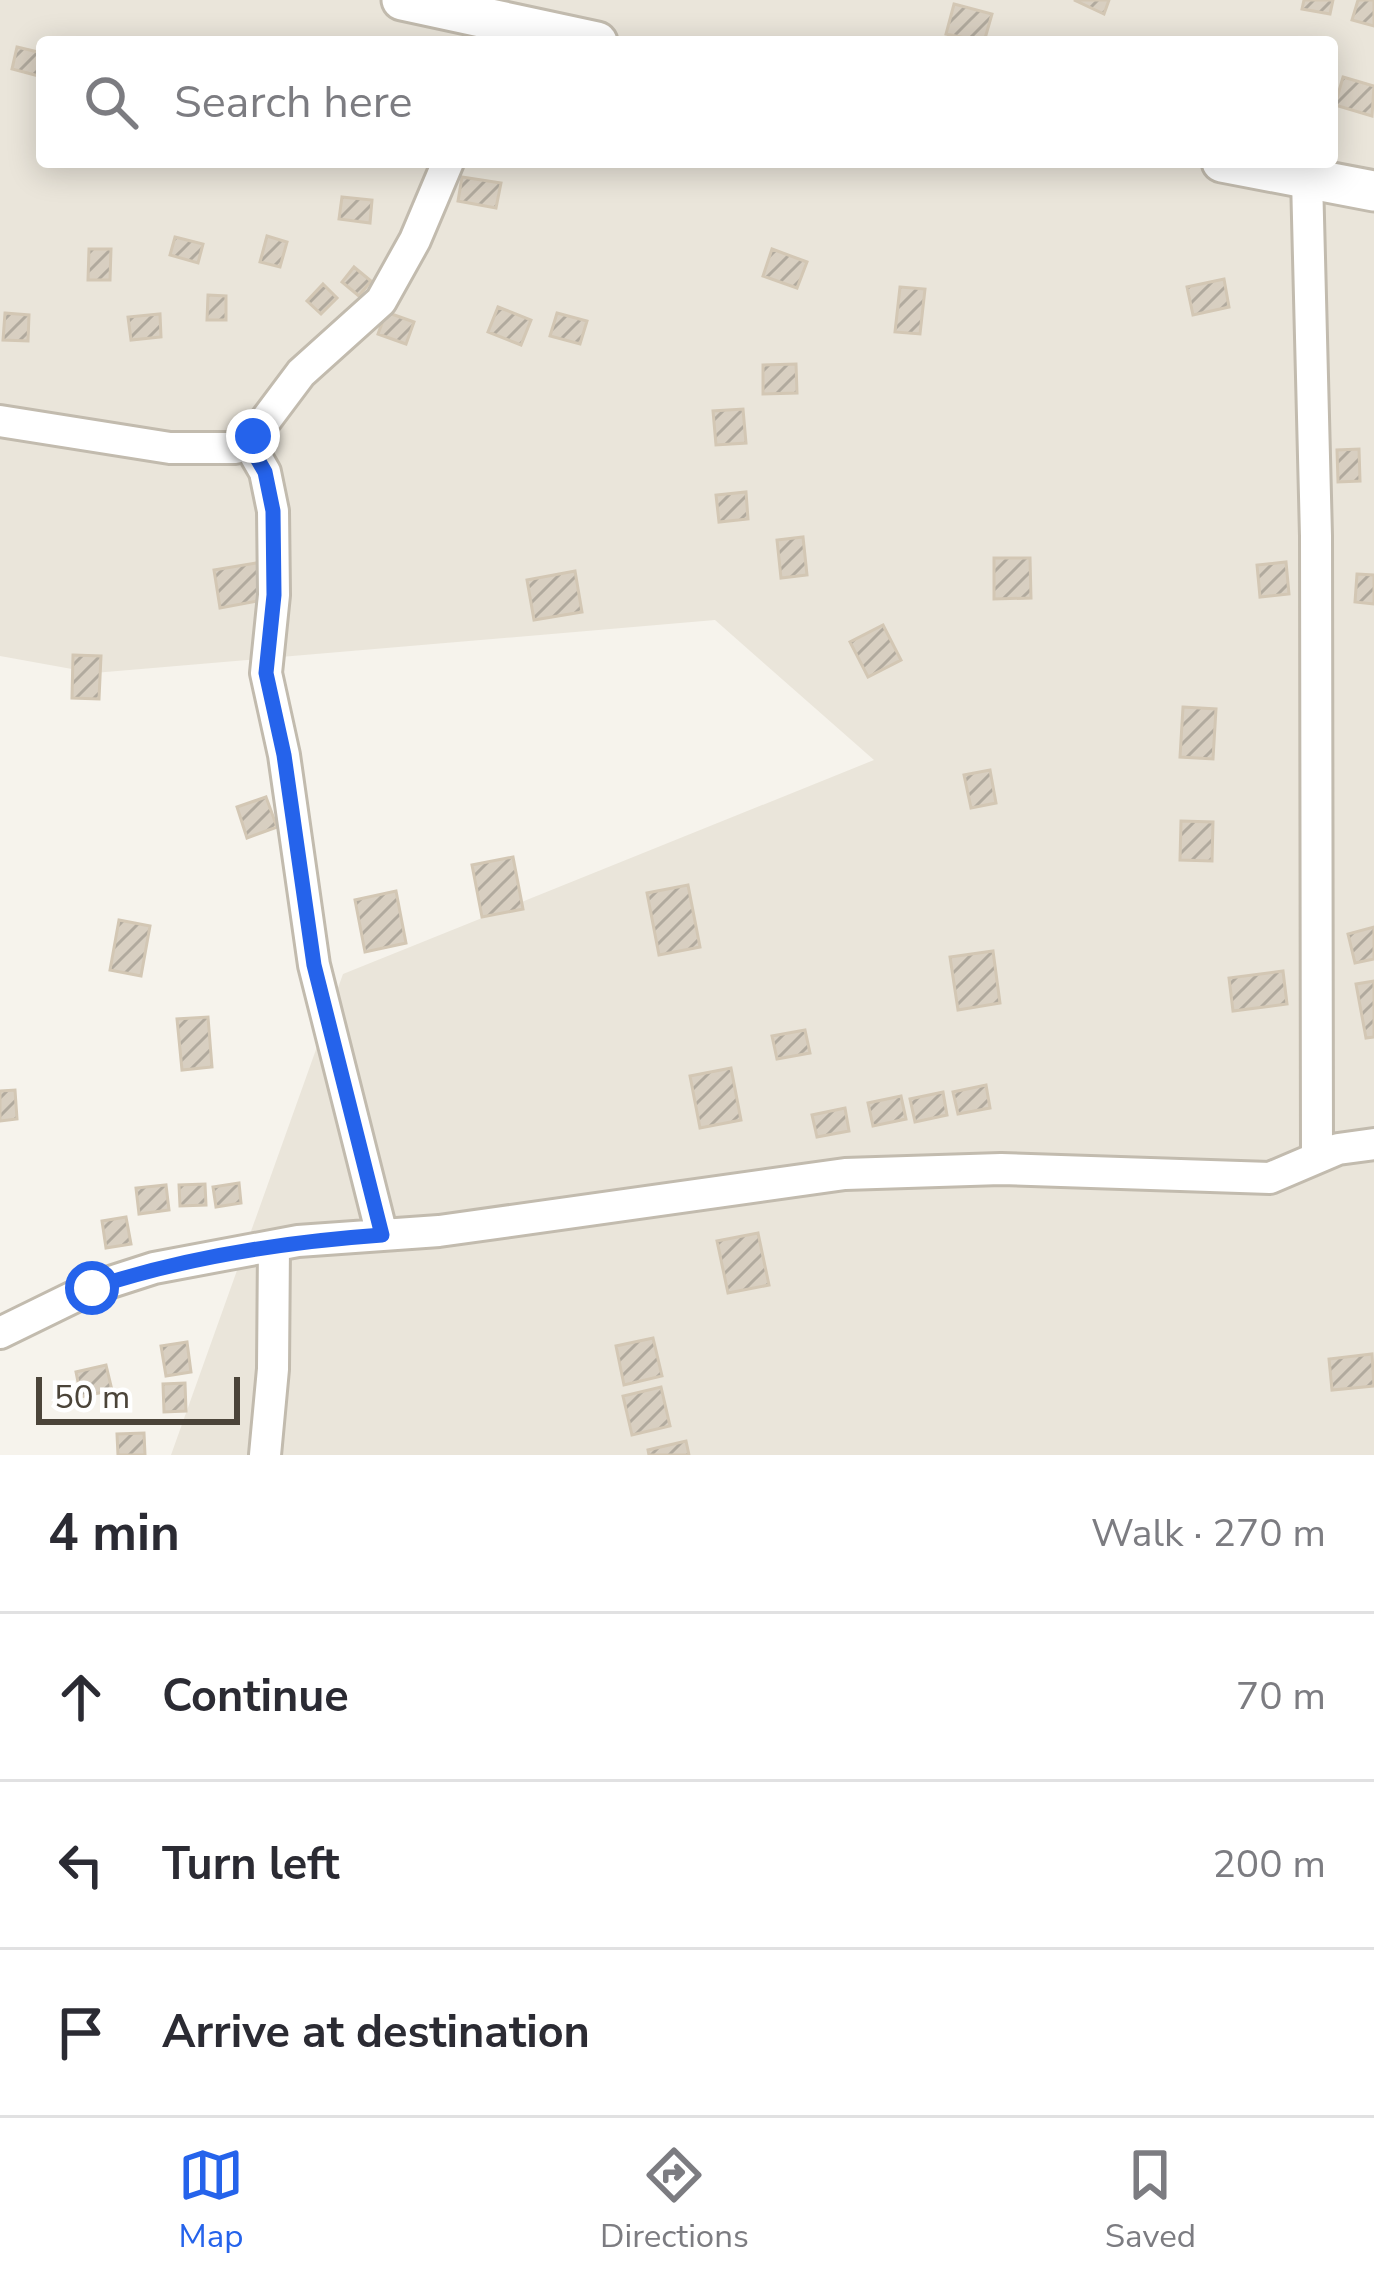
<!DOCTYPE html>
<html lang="en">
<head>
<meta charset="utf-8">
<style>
  body { margin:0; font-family:"Nunito Sans",sans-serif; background:#f7f7f7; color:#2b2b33 }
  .scale { position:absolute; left:36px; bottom:30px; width:204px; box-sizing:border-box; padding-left:12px; border:6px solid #4b4439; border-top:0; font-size:33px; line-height:42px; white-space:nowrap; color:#4b4439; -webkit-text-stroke:9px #fff; paint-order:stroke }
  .stop { position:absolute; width:36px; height:36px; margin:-27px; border:9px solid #2563eb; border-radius:50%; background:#fff }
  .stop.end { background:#2563eb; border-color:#fff; box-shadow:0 3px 12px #0008 }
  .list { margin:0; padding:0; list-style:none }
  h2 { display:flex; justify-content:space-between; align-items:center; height:156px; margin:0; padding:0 48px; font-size:51px }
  h2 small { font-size:39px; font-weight:400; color:#7c7c81 }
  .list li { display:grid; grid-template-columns:78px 1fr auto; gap:36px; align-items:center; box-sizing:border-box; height:168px; padding:0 48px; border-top:3px solid #e1e1e2 }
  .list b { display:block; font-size:45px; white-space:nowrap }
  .list em { font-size:39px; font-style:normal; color:#7c7c81 }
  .icon { flex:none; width:66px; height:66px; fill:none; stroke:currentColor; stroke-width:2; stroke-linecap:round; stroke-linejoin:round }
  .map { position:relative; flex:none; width:1374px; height:1455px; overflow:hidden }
  .search { position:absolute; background:#fff; box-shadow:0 6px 30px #0003; left:36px; right:36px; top:36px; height:132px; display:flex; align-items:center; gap:30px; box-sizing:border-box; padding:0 42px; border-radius:12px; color:#7c7c81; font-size:45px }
  .sheet { height:660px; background:#fff }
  nav { display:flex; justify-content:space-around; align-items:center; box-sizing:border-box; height:168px; border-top:3px solid #e1e1e2; background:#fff; font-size:33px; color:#7c7c81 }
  nav a { display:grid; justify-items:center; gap:6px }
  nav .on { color:#2563eb }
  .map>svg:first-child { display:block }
  .residential { fill:#eae5da; fill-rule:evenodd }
  .building { fill:url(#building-hatch); stroke:#d3c7b4; stroke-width:3 }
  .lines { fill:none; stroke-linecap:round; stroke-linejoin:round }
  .minor-casing { stroke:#c2bbae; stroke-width:36 }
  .tertiary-casing { stroke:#c2bbae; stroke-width:45 }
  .minor { stroke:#fff; stroke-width:30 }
  .tertiary { stroke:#fff; stroke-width:39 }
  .route { stroke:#2563eb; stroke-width:15 }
</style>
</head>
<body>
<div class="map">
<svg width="1374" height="1455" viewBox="0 0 1374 1455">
  <defs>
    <pattern id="building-hatch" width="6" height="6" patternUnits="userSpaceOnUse" patternTransform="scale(3)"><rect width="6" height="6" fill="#d8cfc1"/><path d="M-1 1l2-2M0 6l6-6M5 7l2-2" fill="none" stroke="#b1aa9e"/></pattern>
  </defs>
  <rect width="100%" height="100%" fill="#f6f3ec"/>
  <path class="residential" d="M0,0H1374V1455H171L343,974L874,760L715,620L94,673L0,656ZM42,42H1332V162H42Z"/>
  <path class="building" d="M1074,0H1109L1104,14Z
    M1304,0H1333L1330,14L1302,9Z
    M1358,0H1374V26L1352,20Z
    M954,4L992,14L984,42L946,34Z
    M17,47L42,53L39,76L12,69Z
    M1343,77L1374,86L1372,116L1335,105Z
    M462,177L501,183L496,208L458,201Z
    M342,197L372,200L370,223L339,219Z
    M267,236L287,242L280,267L260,262Z
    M175,237L203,244L198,263L170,255Z
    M89,249H111L110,280H88Z
    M772,249L807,262L797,288L763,276Z
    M354,267L371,281L359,296L342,282Z
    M1224,279L1229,307L1193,315L1187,287Z
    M323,284L337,298L321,314L307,301Z
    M900,287L925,289L920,334L895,332Z
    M208,295L226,296V320H207Z
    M498,307L531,320L521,345L488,332Z
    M386,312L414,322L406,344L378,334Z
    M5,313L29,315L28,341L3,340Z
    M557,313L587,321L580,344L550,336Z
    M160,314L161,337L131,340L128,317Z
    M796,364L797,393L763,394V365Z
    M743,409L746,443L716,445L713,411Z
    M1359,449L1360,481L1338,482L1337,450Z
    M746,492L748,519L719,522L716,495Z
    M803,537L807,575L781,578L777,540Z
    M994,558H1030L1031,598L994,599Z
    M262,562L268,599L220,608L214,570Z
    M1286,562L1289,594L1260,597L1257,565Z
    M575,571L582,612L534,620L527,580Z
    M1357,574L1374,575V604L1355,602Z
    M883,625L901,660L868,677L850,642Z
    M73,655L101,656L99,699L72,698Z
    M1183,707L1216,709L1213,759L1180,757Z
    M990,770L996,803L971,808L964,775Z
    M266,797L277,827L247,838L237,807Z
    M1181,821L1213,822L1212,861L1180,860Z
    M513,857L523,909L482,917L472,865Z
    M688,885L700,947L659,955L647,893Z
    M396,891L406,943L365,952L355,900Z
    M119,920L150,926L141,976L110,970Z
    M1374,927V959L1355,963L1348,934Z
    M993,951L1000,1003L958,1010L950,957Z
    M1283,971L1287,1004L1233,1011L1229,978Z
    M1374,981V1037L1366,1038L1356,984Z
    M208,1017L212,1067L182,1070L177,1019Z
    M805,1030L810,1053L777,1059L772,1036Z
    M731,1068L741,1120L700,1128L690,1076Z
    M986,1085L990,1108L958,1114L953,1092Z
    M15,1090L17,1119L0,1121V1091Z
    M943,1092L947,1115L915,1122L910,1099Z
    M901,1096L906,1119L873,1126L868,1103Z
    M845,1108L849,1131L817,1137L812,1115Z
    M239,1183L241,1203L216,1207L213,1187Z
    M205,1184L206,1205L180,1206L179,1185Z
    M166,1185L169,1210L139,1214L136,1188Z
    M126,1217L131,1244L106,1248L102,1221Z
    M758,1233L769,1285L728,1293L717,1241Z
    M653,1338L662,1376L624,1385L616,1346Z
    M187,1342L191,1372L166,1376L161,1346Z
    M1372,1354L1374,1386L1332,1390L1329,1359Z
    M106,1365L112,1390L81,1397L76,1372Z
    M185,1383L186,1411L164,1412L163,1384Z
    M661,1387L670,1426L632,1435L623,1396Z
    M144,1433L145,1455H118L117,1434Z
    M686,1441L689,1455H649L648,1450Z"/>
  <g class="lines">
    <defs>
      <path id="minor" d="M1307,178L1316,536L1317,1156
        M0,421L170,448H236L253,437L301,373L381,301L415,240L448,162
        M247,441L265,472L273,511L274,595L266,673L284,755L314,965L382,1235
        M0,1333L92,1288L154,1268L298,1241L439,1231L845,1174L1001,1169L1270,1178L1338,1149L1374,1144
        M265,1455L273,1369L274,1246"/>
      <path id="tertiary" d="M402,0L597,42
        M1222,162L1374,191"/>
    </defs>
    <use href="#minor" class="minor-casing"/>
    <use href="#tertiary" class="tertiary-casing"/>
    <use href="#minor" class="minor"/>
    <use href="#tertiary" class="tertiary"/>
  </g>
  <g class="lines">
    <path class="route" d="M92,1288C186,1257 283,1242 382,1235L314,965L284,755L266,673L274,595L273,511L265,472L247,441L253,436"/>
  </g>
</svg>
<div class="scale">50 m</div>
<div class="stop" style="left:92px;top:1288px"></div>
<div class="stop end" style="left:253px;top:436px"></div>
<div class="search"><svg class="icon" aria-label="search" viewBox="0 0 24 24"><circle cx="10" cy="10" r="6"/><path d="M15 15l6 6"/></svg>Search here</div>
</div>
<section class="sheet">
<h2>4 min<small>Walk · 270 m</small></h2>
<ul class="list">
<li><svg class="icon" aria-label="ahead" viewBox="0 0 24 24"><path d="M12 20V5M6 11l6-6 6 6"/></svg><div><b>Continue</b></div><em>70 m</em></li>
<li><svg class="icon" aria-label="left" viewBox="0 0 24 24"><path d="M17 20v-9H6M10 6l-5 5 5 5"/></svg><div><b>Turn left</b></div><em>200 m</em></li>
<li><svg class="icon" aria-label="arrive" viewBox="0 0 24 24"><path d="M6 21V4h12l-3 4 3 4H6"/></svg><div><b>Arrive at destination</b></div></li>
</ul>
</section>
<nav>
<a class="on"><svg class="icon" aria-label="map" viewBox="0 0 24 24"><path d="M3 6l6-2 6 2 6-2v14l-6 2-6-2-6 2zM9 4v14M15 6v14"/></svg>Map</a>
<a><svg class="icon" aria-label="directions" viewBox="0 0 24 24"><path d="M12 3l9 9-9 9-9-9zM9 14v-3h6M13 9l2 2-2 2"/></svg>Directions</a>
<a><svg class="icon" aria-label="saved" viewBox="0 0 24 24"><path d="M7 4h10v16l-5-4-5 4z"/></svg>Saved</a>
</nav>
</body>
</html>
